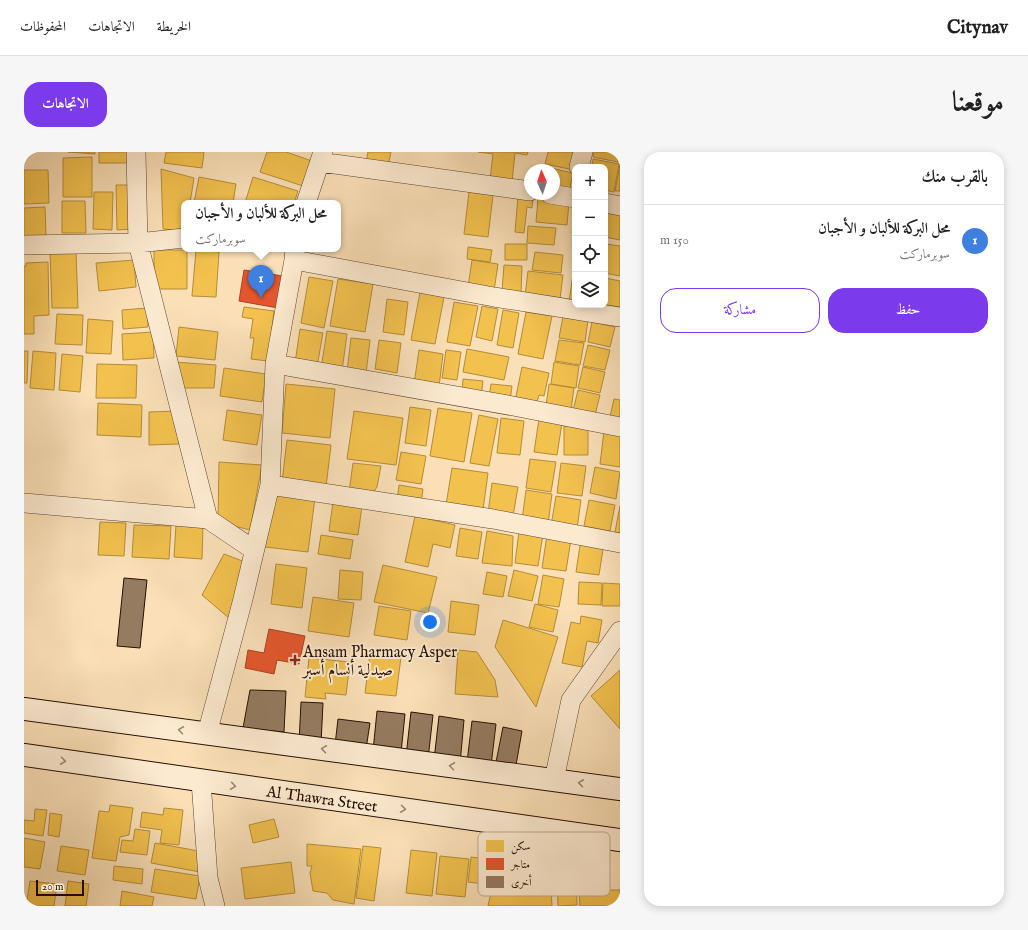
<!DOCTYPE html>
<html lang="ar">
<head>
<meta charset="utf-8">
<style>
  body { margin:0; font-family:"IM FELL English",Amiri,serif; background:#f6f6f6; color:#222; direction:rtl }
  .controls { position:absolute; right:12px; top:12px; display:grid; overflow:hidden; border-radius:8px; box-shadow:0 2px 10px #0003 }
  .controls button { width:36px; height:36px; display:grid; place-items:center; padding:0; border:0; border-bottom:1px solid #e0e0e0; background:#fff; color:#222; font:20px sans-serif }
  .compass { position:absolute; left:500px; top:12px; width:36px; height:36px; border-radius:50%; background:#fff; box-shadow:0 2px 10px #0003; rotate:357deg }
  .scale { position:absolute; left:12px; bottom:10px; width:48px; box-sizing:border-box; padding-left:4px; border:2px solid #270f02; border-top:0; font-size:11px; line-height:14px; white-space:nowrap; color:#270f02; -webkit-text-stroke:3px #fcead0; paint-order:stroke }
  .you { position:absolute; left:406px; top:470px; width:14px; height:14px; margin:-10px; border:3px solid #fff; border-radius:50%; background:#1a73e8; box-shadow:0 0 0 6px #1a73e833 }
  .badge { display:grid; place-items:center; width:26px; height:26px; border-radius:50%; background:#7c3aed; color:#fff; font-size:13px; font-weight:700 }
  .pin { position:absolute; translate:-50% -33px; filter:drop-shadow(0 1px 2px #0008) }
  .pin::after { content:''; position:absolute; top:21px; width:14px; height:12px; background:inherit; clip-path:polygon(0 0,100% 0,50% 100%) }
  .popup { position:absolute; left:157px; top:48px; width:160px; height:52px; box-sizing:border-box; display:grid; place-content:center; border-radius:8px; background:#fff; filter:drop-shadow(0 1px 3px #0005); font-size:13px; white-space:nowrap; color:#767676 }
  .popup b { font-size:15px; color:#222 }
  .popup::after { content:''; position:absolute; left:50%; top:100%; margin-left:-8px; border:8px solid transparent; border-top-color:#fff }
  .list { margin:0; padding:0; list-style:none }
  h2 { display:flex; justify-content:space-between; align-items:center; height:52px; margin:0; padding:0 16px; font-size:17px }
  h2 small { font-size:13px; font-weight:400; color:#767676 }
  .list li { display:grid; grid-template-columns:26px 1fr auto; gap:12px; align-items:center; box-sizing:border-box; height:72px; padding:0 16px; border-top:1px solid #e0e0e0 }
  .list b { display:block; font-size:15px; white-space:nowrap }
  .list p { margin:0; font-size:13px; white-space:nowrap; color:#767676 }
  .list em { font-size:13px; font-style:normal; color:#767676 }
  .actions { display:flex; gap:8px; padding:12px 16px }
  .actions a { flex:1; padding:9px 0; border:1px solid #7c3aed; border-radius:16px; text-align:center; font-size:14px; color:#7c3aed }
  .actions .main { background:#7c3aed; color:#fff }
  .icon { flex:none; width:22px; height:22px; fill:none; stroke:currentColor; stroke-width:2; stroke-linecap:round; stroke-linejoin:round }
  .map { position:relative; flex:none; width:596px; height:754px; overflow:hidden; direction:ltr; border-radius:16px }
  header { display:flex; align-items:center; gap:24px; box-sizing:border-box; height:56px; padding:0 20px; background:#fff; border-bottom:1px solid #e0e0e0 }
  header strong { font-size:19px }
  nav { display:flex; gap:22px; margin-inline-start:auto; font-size:14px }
  .intro { display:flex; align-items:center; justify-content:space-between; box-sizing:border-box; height:96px; padding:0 24px }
  h1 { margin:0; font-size:28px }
  .button { padding:10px 18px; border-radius:16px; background:#7c3aed; color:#fff; font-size:14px; font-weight:700 }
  main { display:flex; gap:24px; padding:0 24px }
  aside { flex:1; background:#fff; border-radius:16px; box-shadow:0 2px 10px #0003 }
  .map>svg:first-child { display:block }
  .homes { fill:#f2c14e; stroke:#b58c37 }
  .shops { fill:#e4572e; stroke:#ab4121 }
  .building { fill:#957b60; stroke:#270f02 }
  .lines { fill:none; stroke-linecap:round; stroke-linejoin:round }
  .street-casing { stroke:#5c432f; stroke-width:20 }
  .secondary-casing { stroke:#270f02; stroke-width:24 }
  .street { stroke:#fcead0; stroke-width:19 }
  .secondary { stroke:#fcead0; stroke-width:22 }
  .oneway { stroke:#9c8773 }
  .poi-dot { fill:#8f2418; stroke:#fcead0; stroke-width:1.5 }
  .labels { text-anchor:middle; stroke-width:4; stroke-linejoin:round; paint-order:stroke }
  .poi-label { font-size:16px; fill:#270f02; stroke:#fcead0; text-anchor:start }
  .street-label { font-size:16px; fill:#270f02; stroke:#fcead0 }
  .key { fill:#fcead0; stroke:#bca892; stroke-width:1 }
  .key-label { font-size:11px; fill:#270f02 }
</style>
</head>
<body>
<header>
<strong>Citynav</strong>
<nav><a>الخريطة</a><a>الاتجاهات</a><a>المحفوظات</a></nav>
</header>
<div class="intro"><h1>موقعنا</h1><a class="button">الاتجاهات</a></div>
<main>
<aside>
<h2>بالقرب منك<small></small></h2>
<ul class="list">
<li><span class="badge" style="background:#3f7fe0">1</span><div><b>محل البركة للألبان و الأجبان</b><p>سوبرماركت</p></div><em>150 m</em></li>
</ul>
<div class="actions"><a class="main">حفظ</a><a>مشاركة</a></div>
</aside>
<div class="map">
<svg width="596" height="754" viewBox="0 0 596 754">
  <rect width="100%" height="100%" fill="#fadfb7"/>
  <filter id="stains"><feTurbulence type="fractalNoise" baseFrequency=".005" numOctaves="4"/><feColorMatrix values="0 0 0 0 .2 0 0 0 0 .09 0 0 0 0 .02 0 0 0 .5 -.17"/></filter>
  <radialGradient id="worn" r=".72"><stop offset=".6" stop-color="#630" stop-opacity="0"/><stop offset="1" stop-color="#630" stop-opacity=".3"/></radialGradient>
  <path class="homes" d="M44,0H71V2Z
    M75,0H106V11H75Z
    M142,0H180L178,16L140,11Z
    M243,0H262L288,9L279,34L236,20Z
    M344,0H367L363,19L341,15Z
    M454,0H504L503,3L491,1L488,30L466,28L469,2Z
    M524,0H554L550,18L521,12Z
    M570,0H596L594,10L569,5Z
    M68,5V45H39V6Z
    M569,7L595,12L590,40L581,38V15H568Z
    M596,12V39H591Z
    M518,14L549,21L545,40L530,37V18H517Z
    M137,17L170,26L166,51H160V79L139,77Z
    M0,18H24L25,51L0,52Z
    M175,25L212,32L209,51H170Z
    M229,25L274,39L270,51H221Z
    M92,33H109L110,77L93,78Z
    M70,40H89L88,78L69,77Z
    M445,40L469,43L464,85L440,82Z
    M494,44L509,45L508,56L503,55L500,81L491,80Z
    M514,47L545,50L543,73L512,70Z
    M38,49H61L62,81H38Z
    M21,55L22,85L0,87V56Z
    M581,58H596V88L581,85Z
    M551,63V81H548Z
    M504,74L532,76L530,93L503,91Z
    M551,90V108H549Z
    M481,92H503V108H481Z
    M582,92L596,94V124L581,121Z
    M444,95L468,98L466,110L443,107Z
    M130,98H163V137H130Z
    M172,98L195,100L192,145L168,144Z
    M52,99L54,156H28L26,100Z
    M511,100L539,103L537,121L508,118Z
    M110,108L112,135L75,139L72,111Z
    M448,108L474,112L470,139L444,135Z
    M24,110L25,163L10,164V182H0V114H2V111Z
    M480,113L498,114L497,141L478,140Z
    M504,119L539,123L536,147L501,144Z
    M549,122H551V152L545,150Z
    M285,125L309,129L300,176L277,171Z
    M581,126L596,129V159L574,153H581Z
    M314,127L349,132L341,180L306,174Z
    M396,140L420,145L411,192L387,188Z
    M363,147L384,150L380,183L359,180Z
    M430,150L454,154L446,194L423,190Z
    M458,154L474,157L468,189L452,185Z
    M220,155L250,159L244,209L227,207L230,186H226L229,167L218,165Z
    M123,156L124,175L99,177L98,158Z
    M479,158L495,161L489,196L473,193Z
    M502,160L528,164L519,207L494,202Z
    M33,162L59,163L58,193L31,192Z
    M539,164L564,168L561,190L535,186Z
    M64,167L89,169L87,202L62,201Z
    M568,170L591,175L586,195L564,190Z
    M155,175L194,180L191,208L152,204Z
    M276,177L299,181L293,215L271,211Z
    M303,179L323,182L318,219L297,216Z
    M129,180L130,206L99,208L98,182Z
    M327,186L346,188L342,222L323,220Z
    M355,188L377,191L373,221L351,217Z
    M535,188L560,191L556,213L531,209Z
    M564,193L586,198L581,218L559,214Z
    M443,197L485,205L480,228L439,220Z
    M395,198L419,202L415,235L390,232Z
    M422,198L437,200L433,228L418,226Z
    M0,199H4L3,231H0Z
    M9,199L32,201L30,238L6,236Z
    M38,202L59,204L56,240L35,238Z
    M150,210L192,213L190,236H155Z
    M530,210L555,214L552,236L527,232Z
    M73,212L113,213L112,246H72Z
    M498,215L525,221L520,244L515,243L512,253L491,249Z
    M559,215L581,220L576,241L554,236Z
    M200,216L242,222L238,250L196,244Z
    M439,227L459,229L457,244L438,242Z
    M262,232L311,237L306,286L258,281Z
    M467,232L488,234L486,249L465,246Z
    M525,232L550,236L547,258L522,254Z
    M554,238L576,243L571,263L549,259Z
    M590,247L596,248V267L586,265Z
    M74,251L118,253L117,285L73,283Z
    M386,255L407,258L402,294L381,291Z
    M414,256L448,261L440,310L406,304Z
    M203,258L238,263L233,293L199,288Z
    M154,259L155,292L125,293V260Z
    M330,259L379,266L372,313L323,307Z
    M455,263L474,267L465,314L446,311Z
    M477,266L500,269L496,303L473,301Z
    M515,267L538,271L533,303L510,300Z
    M540,274H564V303H540Z
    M580,279L596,282V315L576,312Z
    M263,288L307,293L302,335L258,330Z
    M377,300L402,304L397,332L372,328Z
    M506,307L532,310L527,340L502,336Z
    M195,310L238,313L226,378L194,370Z
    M329,311L357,314L353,335L346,345L325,340Z
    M537,311L562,314L558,344L533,341Z
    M571,315L596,320L592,347L566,341Z
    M428,316L464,321L459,358L422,353Z
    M468,331L494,335L489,364L464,361Z
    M375,333L399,337L397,352L373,349Z
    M502,338L528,342L524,372L498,368Z
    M248,341L291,346L284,400L241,395Z
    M532,344L557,348L553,377L527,374Z
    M565,348L591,353L586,379L560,374Z
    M309,350L338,354L334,383L305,379Z
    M596,354V381L591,380Z
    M391,364L431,373L426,396L409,392L404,415L381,410Z
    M76,370L102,371L100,404L74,403Z
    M110,373L147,374L145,407L108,405Z
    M152,373L179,375L178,407L150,405Z
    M436,376L458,380L454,407L432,404Z
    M463,379L489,384L488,414L458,411Z
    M495,379L519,382L514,414L491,411Z
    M297,383L329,388L326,407L294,402Z
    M523,383L547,387L542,419L518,416Z
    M557,387L580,391L575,423L552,420Z
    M200,402L221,410L206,467L178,443Z
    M252,412L283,416L278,456L247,452Z
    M359,413L413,425L404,461L350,450Z
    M316,418L339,420L337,448L314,447Z
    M490,418L514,424L508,449L484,444Z
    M463,420L483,424L479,445L459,442Z
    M519,423L540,427L535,455L514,452Z
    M555,430L578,431L577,453L554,452Z
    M579,431L596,432V454H578Z
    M289,445L330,451L325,485L284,479Z
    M427,449L455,453L451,483L424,480Z
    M511,452L534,458L529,480L505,475Z
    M355,454L387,459L383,488L350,483Z
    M557,464L578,468L574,491L563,489L558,515L538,511L547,470L556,472Z
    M479,468L534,485L512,555L471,495Z
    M434,498L453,500L471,528L474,545L431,542Z
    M346,501L377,505L372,544L341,541Z
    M285,506L326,510L322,543L301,541L302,547L281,545Z
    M596,518V577L567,544Z
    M86,653L109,656L105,683L96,685L92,709L68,706L75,659L85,660Z
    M140,656L159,658L155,693L136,691L138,678L116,675L118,660L139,663Z
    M11,657L23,658L19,684L0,681V668L10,669Z
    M26,661L38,663L35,685L24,683Z
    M250,667L255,685L229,691L225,673Z
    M111,677L126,679L123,703L96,700L98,688L109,689Z
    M0,686L21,690L16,717L0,715Z
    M131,691L180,700L176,720L127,711Z
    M283,692L337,697L330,752L309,748L303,741L289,739L286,721L288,714H283Z
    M37,694L65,698L61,723L33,719Z
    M339,694L357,696L350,749L332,746Z
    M387,698L413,701L408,744L382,741Z
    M416,704L445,707L441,745L412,742Z
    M447,705L470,708L467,733L444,730Z
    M474,709L526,717L528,754H464Z
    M267,710L271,741L221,747L217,716Z
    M90,714L119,717L118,732L89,728Z
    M131,717L176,724L172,747L127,740Z
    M533,722H552L553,753L534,754Z
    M554,723L575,724L576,738H596V754H556Z
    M6,729L33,732L30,754H2Z
    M44,729L65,732L62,754H41Z
    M98,739L130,745L128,754H96Z"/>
  <path class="shops" d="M220,118L259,124L254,156L215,149Z
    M245,477L281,484L275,512L253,508L250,522L221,516L224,498L240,501Z"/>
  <path class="building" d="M100,426L123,428L116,496L93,494Z
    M226,538L262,539L260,580L219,576Z
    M277,550L299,551L297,592L275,591Z
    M353,559L381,562L377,601L349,599Z
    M387,560L409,563L404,607L382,604Z
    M415,564L440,568L436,612L410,608Z
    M314,567L346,571L342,597L311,593Z
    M448,569L472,572L467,614L443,610Z
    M479,575L498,579L491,619L471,615Z"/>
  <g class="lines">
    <defs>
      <path id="street" d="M112,0L114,91L184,367L230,398
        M296,10L506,39
        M555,15L559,0
        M526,42L551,46
        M282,51L299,0
        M581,51L596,54
        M0,93L114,91L160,86
        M270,108L470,145L596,165
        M251,212L489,254L596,275
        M246,333L469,367L596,391
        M0,351L184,367
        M183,582L219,447L246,333L251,212L270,108L271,97
        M530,628L547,548L596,479
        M177,629L184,726L191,754"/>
      <path id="secondary" d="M0,557L596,637
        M0,603L596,688"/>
    </defs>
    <use href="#street" class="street-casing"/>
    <use href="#secondary" class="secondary-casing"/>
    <use href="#street" class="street"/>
    <use href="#secondary" class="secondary"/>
  </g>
  <defs><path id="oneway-chevron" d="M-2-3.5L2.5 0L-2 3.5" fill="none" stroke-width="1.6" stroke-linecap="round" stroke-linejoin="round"/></defs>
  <g class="oneway">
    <use href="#oneway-chevron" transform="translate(157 578) rotate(-172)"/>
    <use href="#oneway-chevron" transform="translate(300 597) rotate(-172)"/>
    <use href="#oneway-chevron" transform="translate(39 609) rotate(8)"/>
    <use href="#oneway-chevron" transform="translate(428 614) rotate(-172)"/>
    <use href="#oneway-chevron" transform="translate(557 631) rotate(-172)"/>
    <use href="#oneway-chevron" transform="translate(209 634) rotate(8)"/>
    <use href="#oneway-chevron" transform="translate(379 657) rotate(8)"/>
  </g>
  <path class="poi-dot" d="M269 502h4v4h4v4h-4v4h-4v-4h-4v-4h4z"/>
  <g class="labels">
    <g class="poi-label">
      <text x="279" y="505">Ansam Pharmacy Asper<tspan x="279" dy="18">صيدلية أنسام أسبر</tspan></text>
    </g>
    <g class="street-label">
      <text transform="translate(298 646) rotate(8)" y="6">Al Thawra Street</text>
    </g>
  </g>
  <rect x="454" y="680" width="132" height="64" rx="6" class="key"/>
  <rect x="462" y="688" width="18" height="12" fill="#f2c14e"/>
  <rect x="462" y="706" width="18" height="12" fill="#e4572e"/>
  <rect x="462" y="724" width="18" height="12" fill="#957b60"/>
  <g class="key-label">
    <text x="487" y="698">سكن</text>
    <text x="487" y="716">متاجر</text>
    <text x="487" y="734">أخرى</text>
  </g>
  <rect width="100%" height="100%" filter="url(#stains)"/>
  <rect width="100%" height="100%" fill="url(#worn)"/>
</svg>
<div class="controls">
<button>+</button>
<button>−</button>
<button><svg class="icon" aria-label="locate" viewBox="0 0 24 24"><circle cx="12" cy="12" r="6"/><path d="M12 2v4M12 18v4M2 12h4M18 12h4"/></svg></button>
<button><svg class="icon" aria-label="layers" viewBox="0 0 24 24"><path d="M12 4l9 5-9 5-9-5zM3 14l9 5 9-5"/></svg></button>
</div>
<svg class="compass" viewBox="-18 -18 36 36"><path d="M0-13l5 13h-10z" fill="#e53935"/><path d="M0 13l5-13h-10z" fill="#767676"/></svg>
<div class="scale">20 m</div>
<div class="you"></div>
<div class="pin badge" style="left:237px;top:146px;background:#3f7fe0">1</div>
<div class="popup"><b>محل البركة للألبان و الأجبان</b>سوبرماركت</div>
</div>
</main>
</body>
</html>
